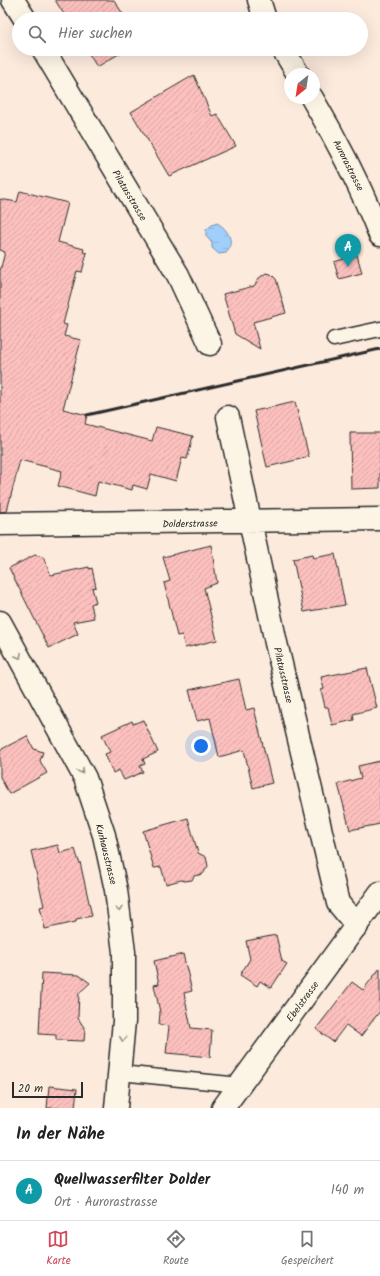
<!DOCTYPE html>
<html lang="de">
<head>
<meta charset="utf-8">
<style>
  body { margin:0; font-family:Kalam,sans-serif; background:#f2f2f2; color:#222 }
  .compass { position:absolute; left:284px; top:68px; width:36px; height:36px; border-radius:50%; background:#fff; box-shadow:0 4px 16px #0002; rotate:210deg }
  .scale { position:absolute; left:12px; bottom:10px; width:71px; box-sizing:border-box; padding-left:4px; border:2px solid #2b2b2b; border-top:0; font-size:11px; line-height:14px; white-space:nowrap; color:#2b2b2b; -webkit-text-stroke:3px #fcf5e5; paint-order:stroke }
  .you { position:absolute; left:201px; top:746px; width:14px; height:14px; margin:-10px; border:3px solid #fff; border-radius:50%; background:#1a73e8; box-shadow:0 0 0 6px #1a73e833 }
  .badge { display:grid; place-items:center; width:26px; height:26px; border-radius:50%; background:#d1495b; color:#fff; font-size:13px; font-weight:700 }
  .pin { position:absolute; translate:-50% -33px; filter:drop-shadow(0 1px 2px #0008) }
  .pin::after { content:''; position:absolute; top:21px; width:14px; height:12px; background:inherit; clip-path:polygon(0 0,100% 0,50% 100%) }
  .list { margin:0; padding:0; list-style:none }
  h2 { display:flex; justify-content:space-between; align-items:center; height:52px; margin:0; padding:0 16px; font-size:17px }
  h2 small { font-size:13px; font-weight:400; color:#767676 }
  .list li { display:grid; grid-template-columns:26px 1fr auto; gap:12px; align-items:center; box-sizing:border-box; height:60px; padding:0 16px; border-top:1px solid #e0e0e0 }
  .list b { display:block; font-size:15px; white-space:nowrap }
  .list p { margin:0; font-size:13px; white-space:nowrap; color:#767676 }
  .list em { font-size:13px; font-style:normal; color:#767676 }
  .icon { flex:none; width:22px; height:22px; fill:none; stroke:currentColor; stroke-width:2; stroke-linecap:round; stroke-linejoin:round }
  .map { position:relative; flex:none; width:380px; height:1108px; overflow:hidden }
  .search { position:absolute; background:#fff; box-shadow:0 4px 16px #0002; left:12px; right:12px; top:12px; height:44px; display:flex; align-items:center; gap:10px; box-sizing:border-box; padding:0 14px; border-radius:22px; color:#767676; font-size:15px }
  .sheet { height:112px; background:#fff }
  nav { display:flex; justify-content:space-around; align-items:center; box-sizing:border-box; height:56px; border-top:1px solid #e0e0e0; background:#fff; font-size:11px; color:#767676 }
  nav a { display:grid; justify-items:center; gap:2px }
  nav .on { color:#d1495b }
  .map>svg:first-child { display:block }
  .water { fill:url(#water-ripples); stroke:#728da8 }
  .building { fill:url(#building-hatch); stroke:#2b2b2b }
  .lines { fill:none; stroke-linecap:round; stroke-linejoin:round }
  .lane-casing { stroke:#2b2b2b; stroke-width:17 }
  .street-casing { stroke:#2b2b2b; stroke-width:25 }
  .lane { stroke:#fcf5e5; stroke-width:14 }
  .street { stroke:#fcf5e5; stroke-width:22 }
  .rail { stroke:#2b2b2b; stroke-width:3 }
  .oneway { stroke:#949088 }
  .labels { text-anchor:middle; stroke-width:3; stroke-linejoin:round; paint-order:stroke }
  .street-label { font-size:10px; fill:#2b2b2b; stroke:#fcf5e5 }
</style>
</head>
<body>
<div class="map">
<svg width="380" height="1108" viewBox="0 0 380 1108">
  <defs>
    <pattern id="water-ripples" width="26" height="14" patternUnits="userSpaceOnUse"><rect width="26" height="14" fill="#a1cffc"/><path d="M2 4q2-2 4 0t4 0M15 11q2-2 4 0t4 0" fill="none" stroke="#8bb2d8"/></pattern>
    <pattern id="building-hatch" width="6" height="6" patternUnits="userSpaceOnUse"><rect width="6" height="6" fill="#fcc0be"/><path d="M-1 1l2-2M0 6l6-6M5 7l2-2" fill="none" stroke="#d8a5a3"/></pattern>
  </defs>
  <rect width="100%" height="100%" fill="#fceadd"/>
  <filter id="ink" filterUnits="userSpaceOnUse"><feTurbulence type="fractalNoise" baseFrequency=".025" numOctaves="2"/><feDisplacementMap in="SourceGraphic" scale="8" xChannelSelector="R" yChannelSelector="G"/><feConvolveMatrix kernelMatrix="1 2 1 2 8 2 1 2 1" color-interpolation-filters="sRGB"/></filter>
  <g filter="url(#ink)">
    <path class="water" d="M217,223C229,230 235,242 226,253L219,254L212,248V243L206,236V230L212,225Z"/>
    <path class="building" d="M55,0H114L126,19H67Z
      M86,49H127L97,67Z
      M194,75L212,116L217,114L236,146L169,176L131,112Z
      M20,191L68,203L58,242L84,249L83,252L87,253L82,272L77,271L63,324L67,325L64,336L81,340L63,409L87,415L85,424L152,441L156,427L193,436L187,459L182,458L176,481L151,474L147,489L133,485L132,490L98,481L95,496L58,486L62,471L20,460L7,511L0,512V271L5,252L0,250V199L17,202Z
      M357,255L362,273L339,279L334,262Z
      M266,273L271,274L276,279L286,313L253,322L260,349L235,334L223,294L254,286L259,278Z
      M295,402L309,457L267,467L254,411Z
      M350,433H380V488L351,489Z
      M211,545L217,583L204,588L217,640L185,648L182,635L177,636L164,583L170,581L163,557Z
      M335,554L345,605L304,612L293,559L312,555L313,558Z
      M35,555L43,557L51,575L89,567V569L92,568L96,587L92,588L96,602L91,604L94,618L73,622L78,634L49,648L9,568Z
      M367,668L377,708L353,714L354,720L332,725L328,707H325L321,690L324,689L321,677Z
      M239,679L246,710L254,708L272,783L253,788L244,750L219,757L210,718L197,721L189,690Z
      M143,720L158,752L143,759L145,764L140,766L143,772L124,780L119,770L113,773L105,754L110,752L102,735L132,721L133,724Z
      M27,736L34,749L43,752L40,761L47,773L9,794L0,777V750Z
      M380,761V824L350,830L338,784L361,778L358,766Z
      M188,818L198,853L206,857L208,866L203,874L194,876L192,880L185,881L181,880L166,884L161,867L154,868L143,831Z
      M58,845L60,853L75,849L79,862H80L92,916L76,919V922L45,929L40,907L44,906L31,851Z
      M276,935L282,961L287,964L271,988L260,981L257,986L240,975L250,959L246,941Z
      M183,954L192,991L184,993L191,1028L212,1030L210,1057L166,1053L169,1026L159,1025L160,1012L154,985L159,984L154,961Z
      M380,968V1011L361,1036L346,1025L333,1042L316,1029L349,986L352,982L363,990Z
      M42,973L79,975L90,983L79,993L78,1018L85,1029L84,1041L56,1040V1035L39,1034Z
      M49,1086L77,1089L75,1108H47Z"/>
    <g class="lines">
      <defs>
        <path id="lane" d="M334,339L380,329
          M120,1073L240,1085"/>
        <path id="street" d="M13,0L25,19
          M259,0L265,19
          M43,49L178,275L210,344
          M283,49L298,74
          M312,98C339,144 360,185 380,235
          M228,417L276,643L338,903L357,926
          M0,524L380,519
          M0,622L85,778L104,835L116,890L124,952V1021L116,1108
          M223,1108L380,893"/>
      </defs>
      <use href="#lane" class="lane-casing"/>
      <use href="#street" class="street-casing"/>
      <use href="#lane" class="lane"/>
      <use href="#street" class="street"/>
      <path class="rail" d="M87,415L380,349"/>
    </g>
    <defs><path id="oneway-chevron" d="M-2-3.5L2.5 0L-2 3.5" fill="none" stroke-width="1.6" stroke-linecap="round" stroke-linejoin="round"/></defs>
    <g class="oneway">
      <use href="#oneway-chevron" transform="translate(19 656) rotate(61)"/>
      <use href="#oneway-chevron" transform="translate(81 771) rotate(62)"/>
      <use href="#oneway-chevron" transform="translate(119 909) rotate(82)"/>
      <use href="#oneway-chevron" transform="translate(123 1039) rotate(95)"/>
    </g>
  </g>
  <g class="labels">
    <g class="street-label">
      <text transform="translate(349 165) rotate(63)" y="4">Aurorastrasse</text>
      <text transform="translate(130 195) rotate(59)" y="4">Pilatusstrasse</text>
      <text transform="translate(190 523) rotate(-1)" y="4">Dolderstrasse</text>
      <text transform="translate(284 675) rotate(77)" y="4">Pilatusstrasse</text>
      <text transform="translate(107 854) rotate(76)" y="4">Kurhausstrasse</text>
      <text transform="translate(302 1001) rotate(-54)" y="4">Ebelstrasse</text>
    </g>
  </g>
</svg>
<svg class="compass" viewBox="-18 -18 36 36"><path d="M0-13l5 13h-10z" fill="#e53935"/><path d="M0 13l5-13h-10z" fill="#767676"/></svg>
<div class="scale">20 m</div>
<div class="you"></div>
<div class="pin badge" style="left:348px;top:267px;background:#0f9aa8">A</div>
<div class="search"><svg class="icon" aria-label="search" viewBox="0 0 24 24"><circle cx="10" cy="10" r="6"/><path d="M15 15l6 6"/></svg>Hier suchen</div>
</div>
<section class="sheet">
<h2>In der Nähe<small></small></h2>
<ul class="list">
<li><span class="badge" style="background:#0f9aa8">A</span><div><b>Quellwasserfilter Dolder</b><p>Ort · Aurorastrasse</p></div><em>140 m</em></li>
</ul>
</section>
<nav>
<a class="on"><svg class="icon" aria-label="map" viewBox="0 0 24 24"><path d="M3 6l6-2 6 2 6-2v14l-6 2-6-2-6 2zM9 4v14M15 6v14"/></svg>Karte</a>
<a><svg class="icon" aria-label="directions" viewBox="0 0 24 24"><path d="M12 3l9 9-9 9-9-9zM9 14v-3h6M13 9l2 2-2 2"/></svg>Route</a>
<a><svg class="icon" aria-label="saved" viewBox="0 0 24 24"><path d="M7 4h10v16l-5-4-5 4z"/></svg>Gespeichert</a>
</nav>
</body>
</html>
